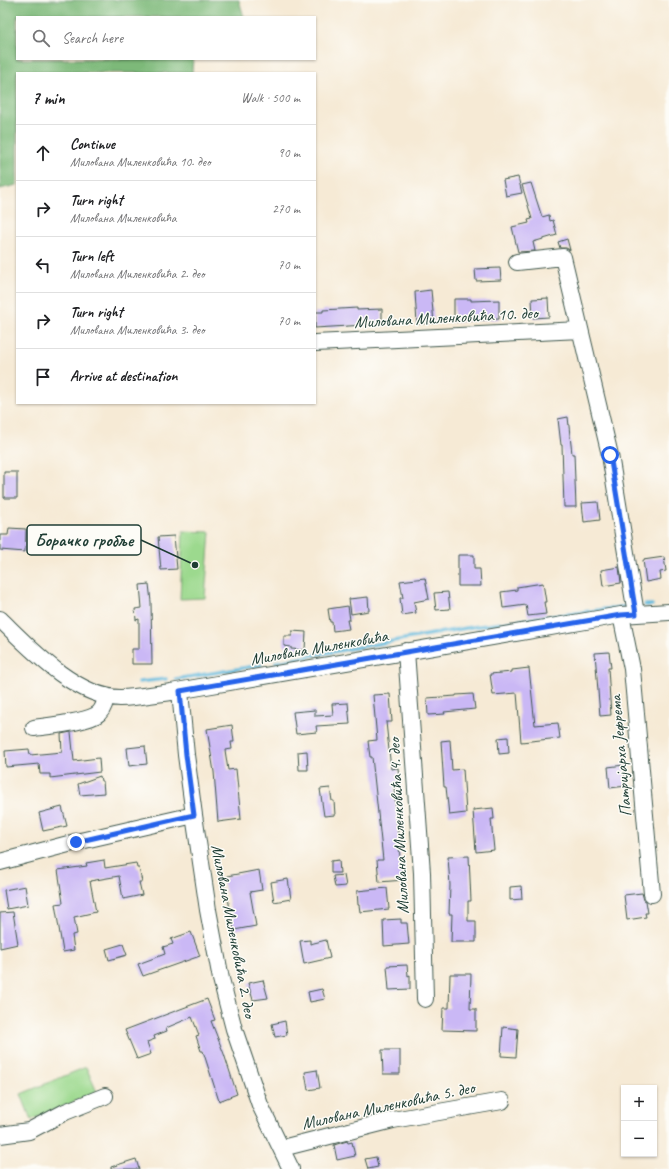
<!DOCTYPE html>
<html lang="en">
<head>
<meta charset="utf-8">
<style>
  body { margin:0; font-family:Caveat,sans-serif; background:#f2f2f2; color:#202124 }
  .controls { position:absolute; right:12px; bottom:12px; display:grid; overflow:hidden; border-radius:0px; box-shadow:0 1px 3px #0004 }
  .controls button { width:36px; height:36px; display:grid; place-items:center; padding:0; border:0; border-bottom:1px solid #e0e0e0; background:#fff; color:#202124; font:20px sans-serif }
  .stop { position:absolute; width:12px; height:12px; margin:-9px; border:3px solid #2563eb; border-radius:50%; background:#fff }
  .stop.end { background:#2563eb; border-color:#fff; box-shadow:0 1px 4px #0008 }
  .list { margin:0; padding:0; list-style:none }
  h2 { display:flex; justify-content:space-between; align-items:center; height:52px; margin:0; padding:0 16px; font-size:17px }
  h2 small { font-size:13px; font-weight:400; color:#757577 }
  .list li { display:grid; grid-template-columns:26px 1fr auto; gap:12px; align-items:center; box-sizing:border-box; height:56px; padding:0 16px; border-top:1px solid #e0e0e0 }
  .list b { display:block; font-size:15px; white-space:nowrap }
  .list p { margin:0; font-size:13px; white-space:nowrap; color:#757577 }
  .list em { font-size:13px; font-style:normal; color:#757577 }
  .icon { flex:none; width:22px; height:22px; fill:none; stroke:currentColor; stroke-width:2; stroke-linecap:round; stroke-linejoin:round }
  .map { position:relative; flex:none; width:669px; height:1169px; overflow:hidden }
  .search { position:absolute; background:#fff; box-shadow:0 1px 3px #0004; left:16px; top:16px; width:300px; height:44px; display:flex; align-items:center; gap:10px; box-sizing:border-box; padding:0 14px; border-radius:0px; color:#757577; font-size:15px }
  .panel { position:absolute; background:#fff; box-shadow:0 1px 3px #0004; left:16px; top:72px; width:300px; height:332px; border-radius:0px }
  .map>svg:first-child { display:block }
  .green { fill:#9cd98e; stroke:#5e8b61 }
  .forest { fill:#7db979; stroke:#4e7b56 }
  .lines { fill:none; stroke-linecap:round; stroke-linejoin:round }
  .stream { stroke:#5eb8db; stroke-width:3.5 }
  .building { fill:#cab8f5 }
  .minor-casing { stroke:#3f574c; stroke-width:18 }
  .minor { stroke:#fff; stroke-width:16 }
  .route { stroke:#2563eb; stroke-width:5 }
  .labels { text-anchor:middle; stroke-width:3; stroke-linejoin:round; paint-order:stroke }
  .street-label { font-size:17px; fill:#1f3d34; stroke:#fdfcf7 }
  .leader { fill:none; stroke:#1f3d34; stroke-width:1.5 }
  .callout-dot { fill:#1f3d34; stroke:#fdfcf7; stroke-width:1.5 }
  .callout { fill:#fdfcf7; stroke:#1f3d34; stroke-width:1.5 }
  .callout-label { font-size:18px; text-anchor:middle; font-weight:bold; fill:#1f3d34 }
</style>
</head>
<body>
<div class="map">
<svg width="669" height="1169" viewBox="0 0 669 1169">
  <rect width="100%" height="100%" fill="#fdfcf7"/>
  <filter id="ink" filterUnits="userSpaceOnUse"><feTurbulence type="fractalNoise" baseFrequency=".025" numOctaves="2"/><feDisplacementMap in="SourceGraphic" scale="8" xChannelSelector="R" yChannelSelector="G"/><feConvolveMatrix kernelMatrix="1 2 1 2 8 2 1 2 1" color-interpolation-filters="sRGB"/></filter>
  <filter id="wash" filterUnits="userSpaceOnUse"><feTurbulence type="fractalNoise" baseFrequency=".012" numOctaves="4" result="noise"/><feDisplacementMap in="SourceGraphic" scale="16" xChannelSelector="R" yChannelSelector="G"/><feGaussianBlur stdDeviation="0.9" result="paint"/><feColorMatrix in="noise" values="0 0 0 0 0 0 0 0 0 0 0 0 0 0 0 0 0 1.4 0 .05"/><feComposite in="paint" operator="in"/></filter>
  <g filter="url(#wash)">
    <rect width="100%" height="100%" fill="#f6ead5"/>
    <path class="green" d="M183,531L210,532L205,598L180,599Z
      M86,1067L97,1092L31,1120L21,1094Z"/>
    <path class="forest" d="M0,0H239L244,17H17V59H193L192,73H17V185L0,189Z"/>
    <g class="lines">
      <path class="stream" d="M645,605H652
        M276,662L472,627L628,606
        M176,679L261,665
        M139,682L166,679"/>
    </g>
    <g id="blocks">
      <path class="building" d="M518,177L522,193L506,196L503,180Z
        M531,183L542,217L549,215L550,221L553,220L557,235L533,242L535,251L518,252L512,227L529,223L528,220L532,219L522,185Z
        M567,239L570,250L566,248H560L558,242Z
        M500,268L501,280L476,281L475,269Z
        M431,290L434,323L417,324L415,292Z
        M548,298L549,317L533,318L532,299Z
        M454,299H471V301L499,300V319L454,322Z
        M357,308V310L382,309V324L315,328V312H323V310Z
        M568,417L572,454H574L576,507H564L562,445H561L558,419Z
        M4,472H17V498H4Z
        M598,502L600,520L584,522L582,503Z
        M9,528L26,529L25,552L0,550V535H8Z
        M174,536L177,569L161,570L158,537Z
        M458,555H474V569H480L481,586H458Z
        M664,557L666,571L660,572L661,579L646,582L643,560Z
        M619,567L621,583L603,586L601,570Z
        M425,578L429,599L414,602L416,613L402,615L400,598H403L400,581Z
        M543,583L546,602H544L546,614L528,616L526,605L503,608L501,592L517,590V587Z
        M149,584L151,602L152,664H132V649H139V619L136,620L135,609L142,608L140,585Z
        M448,592L450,609L436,610L434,593Z
        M368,597L369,611L351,614L349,599Z
        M348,606L350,620H347L349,629L333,631L332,622H330L328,609Z
        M292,631L306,632L305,650L291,649V647L284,646V636H292Z
        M609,652L611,668H608L611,715L600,716L595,653Z
        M529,668L535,725L558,723L560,738L521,742L517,693L493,695L490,674L512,672V670Z
        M390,694L392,722H386L391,769L398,768L400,786H394L400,858H402L404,880L379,882L377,860H383L372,757H370L368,741L377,740L373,695Z
        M473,694L475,709L444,712L445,714L428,715L427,698L456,696V695Z
        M348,703L350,724L316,726L317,732L296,734L293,712L315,710V716L333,715L332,704Z
        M232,725L234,742H231L232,749L225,750L228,770L236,769L241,819L218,822L214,772L207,729Z
        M71,732L74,761L99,758L100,772L50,778V774H40L39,764L6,767L5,751L29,749L30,755L62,752L61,734Z
        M508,737L509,753L499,754L498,738Z
        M450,740L452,770L463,769L466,813L449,815L446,787H444L441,741Z
        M145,746L147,764L129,766L127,748Z
        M307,751L308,770H299L298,752Z
        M624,765L626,786L610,788L608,767Z
        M100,776L101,781H103L104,793L80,795L78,784Z
        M330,788L332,801H334L335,815L324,816L320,789Z
        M62,807L67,826L43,831L39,813Z
        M493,808L494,819H491L494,850L476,852L473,810Z
        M469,856L471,901H468V921H476V942H451L452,914H449L450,885L448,857Z
        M104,860L105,868L136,863L137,868H139L142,882H139L142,895L123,899L119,876L90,881L96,912L74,917L77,934L72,935L74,950L63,952L55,904L63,903L58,870L87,866L86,863Z
        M339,860L340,873H331V861Z
        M259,870L262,890L250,892L256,926L234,930L227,893H226L223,879L228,878L227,876Z
        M344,875L346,886L335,887L333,876Z
        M288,879L291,899L274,902L271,882Z
        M25,886L28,905L7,909L4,890Z
        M521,886L522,899L510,900V887Z
        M387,888L389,909L360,912L359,905H358L357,891Z
        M642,893L644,900L646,901L648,913H645L646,917L627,920L624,895Z
        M13,912L18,944L0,948V913Z
        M401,919V923H407L409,944L384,946L383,920Z
        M191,932L200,956L143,976L138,964L165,954L163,947L173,944L171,939Z
        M310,940V944L326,940L330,958L304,964L300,941Z
        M123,944L127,955L109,960L106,949Z
        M407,965L408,976L410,975V989L389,990L387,966Z
        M450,974H471L470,1009H476V1031L442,1030L443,1008H449Z
        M263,980L268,998L253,1000L248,983Z
        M322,989L325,999L310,1002L308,992Z
        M207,999L215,1020L211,1021L224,1054L237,1094L219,1101L203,1051H201L196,1036L199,1035L192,1017L166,1028L167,1031L154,1036L155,1039L147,1042L151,1054L137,1059L125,1030Z
        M285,1021L287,1035L275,1037L272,1024Z
        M503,1027L518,1029L516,1057L501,1056Z
        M382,1050H400V1074H383Z
        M317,1070L320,1088L308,1090L305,1072Z
        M347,1141L348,1143L352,1142L355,1156L337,1160L334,1145Z
        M376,1157L378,1167L368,1169L365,1159Z
        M136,1159L139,1169H111V1167Z"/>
    </g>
  </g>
  <g filter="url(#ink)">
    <use href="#blocks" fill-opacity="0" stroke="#3f574c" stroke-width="1"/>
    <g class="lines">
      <defs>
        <path id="minor" d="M517,262L563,257L610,455L636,614
          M315,343L580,330
          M621,615L632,669L652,894
          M0,619C30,648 75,697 120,698C137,698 154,694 171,692L621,615L669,612
          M406,651L422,873L425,999
          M180,691L186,755L194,815L208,910L221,979L234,1029L260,1105L291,1169
          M34,728C48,726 89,722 99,713C104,708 105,702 106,696
          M0,862L76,842L194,815
          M0,1135L29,1131L65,1112L105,1096
          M282,1148L393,1120L502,1101"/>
      </defs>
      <use href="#minor" class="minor-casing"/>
      <use href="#minor" class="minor"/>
    </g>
  </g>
  <g class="lines" filter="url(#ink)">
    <path class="route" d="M76,842L194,815L186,755L180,691L621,615L636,614L610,455"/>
  </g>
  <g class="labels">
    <g class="street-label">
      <text transform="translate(446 317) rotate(-3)" y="6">Милована Миленковића 10. део</text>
      <text transform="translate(319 647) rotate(-10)" y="6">Милована Миленковића</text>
      <text transform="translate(620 756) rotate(-95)" y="6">Патријарха Јефрема</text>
      <text transform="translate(398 826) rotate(-93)" y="6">Милована Миленковића 4. део</text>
      <text transform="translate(234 931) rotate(79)" y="6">Милована Миленковића 2. део</text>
      <text transform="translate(388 1105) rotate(-12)" y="6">Милована Миленковића 5. део</text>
    </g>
  </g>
  <path class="leader" d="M195 565L141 540"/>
  <circle class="callout-dot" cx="195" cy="565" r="4"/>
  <rect class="callout" x="27" y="525" width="114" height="30" rx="4"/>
  <g class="callout-label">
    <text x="84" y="546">Борачко гробље</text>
  </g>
</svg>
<div class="controls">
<button>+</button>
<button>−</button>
</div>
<div class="stop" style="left:610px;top:455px"></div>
<div class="stop end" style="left:76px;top:842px"></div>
<div class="search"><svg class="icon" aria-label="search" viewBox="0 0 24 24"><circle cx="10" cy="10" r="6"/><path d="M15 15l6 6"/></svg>Search here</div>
<section class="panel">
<h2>7 min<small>Walk · 500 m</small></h2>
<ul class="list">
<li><svg class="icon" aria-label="ahead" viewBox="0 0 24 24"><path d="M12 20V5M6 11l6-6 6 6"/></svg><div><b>Continue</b><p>Милована Миленковића 10. део</p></div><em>90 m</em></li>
<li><svg class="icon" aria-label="right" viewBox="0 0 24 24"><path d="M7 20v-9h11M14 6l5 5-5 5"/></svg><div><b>Turn right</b><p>Милована Миленковића</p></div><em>270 m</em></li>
<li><svg class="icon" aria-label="left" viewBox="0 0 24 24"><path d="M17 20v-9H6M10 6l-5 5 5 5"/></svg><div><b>Turn left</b><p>Милована Миленковића 2. део</p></div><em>70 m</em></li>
<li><svg class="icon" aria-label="right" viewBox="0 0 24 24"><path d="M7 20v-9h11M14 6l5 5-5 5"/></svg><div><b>Turn right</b><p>Милована Миленковића 3. део</p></div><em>70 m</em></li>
<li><svg class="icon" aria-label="arrive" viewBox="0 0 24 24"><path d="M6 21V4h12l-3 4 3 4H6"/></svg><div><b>Arrive at destination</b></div></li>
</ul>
</section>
</div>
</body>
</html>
